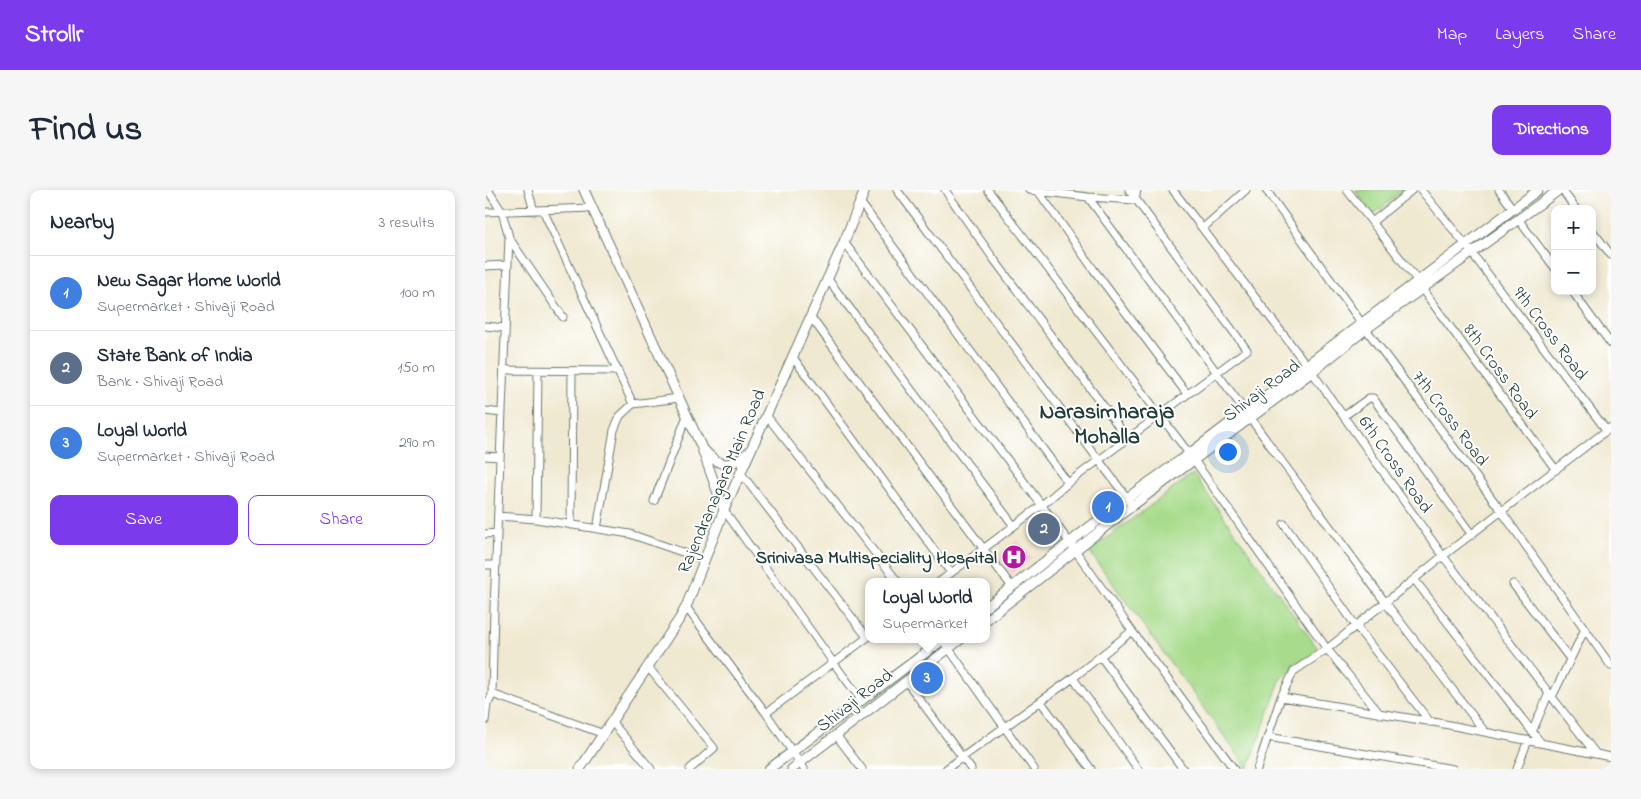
<!DOCTYPE html>
<html lang="en">
<head>
<meta charset="utf-8">
<style>
  body { margin:0; font-family:"Indie Flower",sans-serif; background:#f6f6f7; color:#1f2937 }
  .controls { position:absolute; right:15px; top:15px; display:grid; overflow:hidden; border-radius:10px; box-shadow:0 2px 8px #0003 }
  .controls button { width:45px; height:45px; display:grid; place-items:center; padding:0; border:0; border-bottom:1px solid #e0e1e3; background:#fff; color:#1f2937; font:25px sans-serif }
  .you { position:absolute; left:742px; top:261px; width:18px; height:18px; margin:-12px; border:4px solid #fff; border-radius:50%; background:#1a73e8; box-shadow:0 0 0 8px #1a73e833 }
  .badge { display:grid; place-items:center; width:32px; height:32px; border-radius:50%; background:#7c3aed; color:#fff; font-size:16px; font-weight:700 }
  .pin { position:absolute; translate:-50% -50%; border:2px solid #fff; box-shadow:0 1px 5px #0006 }
  .popup { position:absolute; left:380px; top:388px; width:125px; height:65px; box-sizing:border-box; display:grid; place-content:center; border-radius:10px; background:#fff; filter:drop-shadow(0 1px 4px #0005); font-size:16px; white-space:nowrap; color:#747a83 }
  .popup b { font-size:19px; color:#1f2937 }
  .popup::after { content:''; position:absolute; left:50%; top:100%; margin-left:-10px; border:10px solid transparent; border-top-color:#fff }
  .list { margin:0; padding:0; list-style:none }
  h2 { display:flex; justify-content:space-between; align-items:center; height:65px; margin:0; padding:0 20px; font-size:21px }
  h2 small { font-size:16px; font-weight:400; color:#747a83 }
  .list li { display:grid; grid-template-columns:32px 1fr auto; gap:15px; align-items:center; box-sizing:border-box; height:75px; padding:0 20px; border-top:1px solid #e0e1e3 }
  .list b { display:block; font-size:19px; white-space:nowrap }
  .list p { margin:0; font-size:16px; white-space:nowrap; color:#747a83 }
  .list em { font-size:16px; font-style:normal; color:#747a83 }
  .actions { display:flex; gap:10px; padding:15px 20px }
  .actions a { flex:1; padding:11px 0; border:1px solid #7c3aed; border-radius:10px; text-align:center; font-size:18px; color:#7c3aed }
  .actions .main { background:#7c3aed; color:#fff }
  .map { position:relative; flex:none; width:1126px; height:579px; overflow:hidden; border-radius:10px }
  header { display:flex; align-items:center; gap:30px; box-sizing:border-box; height:70px; padding:0 25px; background:#7c3aed; color:#fff }
  header strong { font-size:24px }
  nav { display:flex; gap:28px; margin-inline-start:auto; font-size:18px }
  .intro { display:flex; align-items:center; justify-content:space-between; box-sizing:border-box; height:120px; padding:0 30px }
  h1 { margin:0; font-size:35px }
  .button { padding:12px 22px; border-radius:10px; background:#7c3aed; color:#fff; font-size:18px; font-weight:700 }
  main { display:flex; gap:30px; padding:0 30px }
  aside { flex:1; background:#fff; border-radius:10px; box-shadow:0 2px 8px #0003 }
  .map>svg:first-child { display:block }
  .built { fill:#f7cfd3 }
  .green { fill:#a8dc8c; stroke:#648c60 }
  .lines { fill:none; stroke-linecap:round; stroke-linejoin:round }
  .minor-casing { stroke:#68796b; stroke-width:9 }
  .tertiary-casing { stroke:#68796b; stroke-width:11 }
  .minor { stroke:#fff; stroke-width:7 }
  .tertiary { stroke:#fff; stroke-width:9 }
  .labels { text-anchor:middle; stroke-width:4; stroke-linejoin:round; paint-order:stroke }
  .street-label { font-size:18px; fill:#1f3d34; stroke:#fff }
  .poi-label { font-size:18px; font-weight:bold; fill:#1f3d34; stroke:#fff; text-anchor:end }
  .district-label { font-size:22px; font-weight:bold; fill:#1f3d34; stroke:#fff }
</style>
</head>
<body>
<header>
<strong>Strollr</strong>
<nav><a>Map</a><a>Layers</a><a>Share</a></nav>
</header>
<div class="intro"><h1>Find us</h1><a class="button">Directions</a></div>
<main>
<aside>
<h2>Nearby<small>3 results</small></h2>
<ul class="list">
<li><span class="badge" style="background:#3f7fe0">1</span><div><b>New Sagar Home World</b><p>Supermarket · Shivaji Road</p></div><em>100 m</em></li>
<li><span class="badge" style="background:#5c6f8a">2</span><div><b>State Bank of India</b><p>Bank · Shivaji Road</p></div><em>150 m</em></li>
<li><span class="badge" style="background:#3f7fe0">3</span><div><b>Loyal World</b><p>Supermarket · Shivaji Road</p></div><em>290 m</em></li>
</ul>
<div class="actions"><a class="main">Save</a><a>Share</a></div>
</aside>
<div class="map">
<svg width="1126" height="579" viewBox="0 0 1126 579">
  <rect width="100%" height="100%" fill="#fff"/>
  <filter id="ink" filterUnits="userSpaceOnUse"><feTurbulence type="fractalNoise" baseFrequency=".02" numOctaves="2"/><feDisplacementMap in="SourceGraphic" scale="10" xChannelSelector="R" yChannelSelector="G"/><feConvolveMatrix kernelMatrix="1 2 1 2 8 2 1 2 1" color-interpolation-filters="sRGB"/></filter>
  <filter id="wash" filterUnits="userSpaceOnUse"><feTurbulence type="fractalNoise" baseFrequency=".0096" numOctaves="4" result="noise"/><feDisplacementMap in="SourceGraphic" scale="20" xChannelSelector="R" yChannelSelector="G"/><feGaussianBlur stdDeviation="1.12" result="paint"/><feColorMatrix in="noise" values="0 0 0 0 0 0 0 0 0 0 0 0 0 0 0 0 0 1.4 0 .05"/><feComposite in="paint" operator="in"/></filter>
  <g filter="url(#wash)">
    <rect width="100%" height="100%" fill="#f0e9d1"/>
    <path class="built" d="M533,350L547,368L526,384L511,366Z"/>
    <path class="green" d="M870,0H918L888,25Z
      M708,284L833,459L796,488L763,579L604,361Z"/>
  </g>
  <g filter="url(#ink)">
    <g class="lines">
      <defs>
        <path id="minor" d="M43,0L49,21
          M412,0L645,312
          M460,0L508,68L643,249
          M503,0L709,270L842,459L895,524
          M544,0L603,7L900,412L1000,542
          M688,0L827,182L958,366L1111,564
          M781,0L881,139L1017,322L1126,476
          M862,0L932,90
          M936,0L980,54L1122,241
          M1014,0L1028,19
          M1077,0L1091,19
          M553,1L609,80L702,204
          M603,7L650,10L652,0
          M375,12L583,293
          M58,20L148,214
          M0,22L107,18
          M1033,29L1070,78
          M887,32L927,0
          M718,38L761,0
          M1107,40L1126,65
          M24,48L78,127
          M359,52L585,353L647,441L749,579
          M0,76L22,75
          M342,88L529,336
          M937,99L1071,280
          M1087,101L1126,154
          M325,126L527,397
          M0,136L20,138
          M307,166L466,383
          M19,180L133,181
          M0,221L17,223
          M281,225L413,392
          M859,226L884,208H888L987,345
          M0,266L14,267
          M255,282L382,447
          M169,311L202,226
          M239,320L348,472L377,511
          M13,326L51,329L145,344L220,370
          M51,329L53,181
          M799,334L871,436L945,532
          M86,335L87,181
          M112,339L129,240L135,226L148,214L194,208
          M0,344L12,343
          M0,375H11
          M929,389L1056,553
          M454,392L557,315L583,293L762,160L644,0
          M1028,394L1085,469
          M201,417L281,523L319,579
          M457,449L549,579
          M616,467L698,579
          M163,477L229,558L205,579
          M588,488L653,579
          M421,491L486,579
          M7,504L119,544
          M796,507L954,533L1126,567
          M1067,507L1100,439
          M556,512L606,579
          M0,513L5,510L7,504L9,418L24,47L17,22L3,0
          M281,523L383,447
          M0,531L2,513
          M127,532L166,579
          M1047,542L1064,503
          M351,545L377,579
          M783,547L968,579
          M461,579L588,488L647,441
          M772,579L796,507L809,481L842,459L958,366L1126,237
          M1032,579L1043,550"/>
        <path id="tertiary" d="M99,0L216,256L239,320
          M219,260C234,277 245,279 262,263
          M501,417L642,308L704,264L1053,0
          M501,430L647,316L827,182L881,139L1074,0
          M95,579L195,428L201,417L239,320L359,52L380,0
          M284,579L459,449
          M307,579L476,449"/>
      </defs>
      <use href="#minor" class="minor-casing"/>
      <use href="#tertiary" class="tertiary-casing"/>
      <use href="#minor" class="minor"/>
      <use href="#tertiary" class="tertiary"/>
    </g>
  </g>
  <defs>
    <symbol id="hospital-disc" viewBox="-11 -11 22 22"><circle r="9.5" fill="#b5179e" stroke="#fff"/><path d="M-5-5h3v3.5h4V-5h3V5h-3V1.5h-4V5h-3Z" fill="#fff"/></symbol>
  </defs>
  <g fill-rule="evenodd">
    <use href="#hospital-disc" x="515" y="353" width="28" height="28"/>
  </g>
  <g class="labels">
    <g class="street-label">
      <text transform="translate(1066 143) rotate(53)" y="6">9th Cross Road</text>
      <text transform="translate(1016 181) rotate(54)" y="6">8th Cross Road</text>
      <text transform="translate(776 200) rotate(-37)" y="6">Shivaji Road</text>
      <text transform="translate(966 228) rotate(53)" y="6">7th Cross Road</text>
      <text transform="translate(911 274) rotate(55)" y="6">6th Cross Road</text>
      <text transform="translate(236 291) rotate(-67)" y="6">Rajendranagara Main Road</text>
      <text transform="translate(369 510) rotate(-38)" y="6">Shivaji Road</text>
    </g>
    <g class="poi-label">
      <text x="512" y="373">Srinivasa Multispeciality Hospital</text>
    </g>
    <g class="district-label">
      <text x="622" y="228">Narasimharaja<tspan x="622" dy="25">Mohalla</tspan></text>
    </g>
  </g>
</svg>
<div class="controls">
<button>+</button>
<button>−</button>
</div>
<div class="you"></div>
<div class="pin badge" style="left:623px;top:317px;background:#3f7fe0">1</div>
<div class="pin badge" style="left:559px;top:339px;background:#5c6f8a">2</div>
<div class="pin badge" style="left:442px;top:488px;background:#3f7fe0">3</div>
<div class="popup"><b>Loyal World</b>Supermarket</div>
</div>
</main>
</body>
</html>
